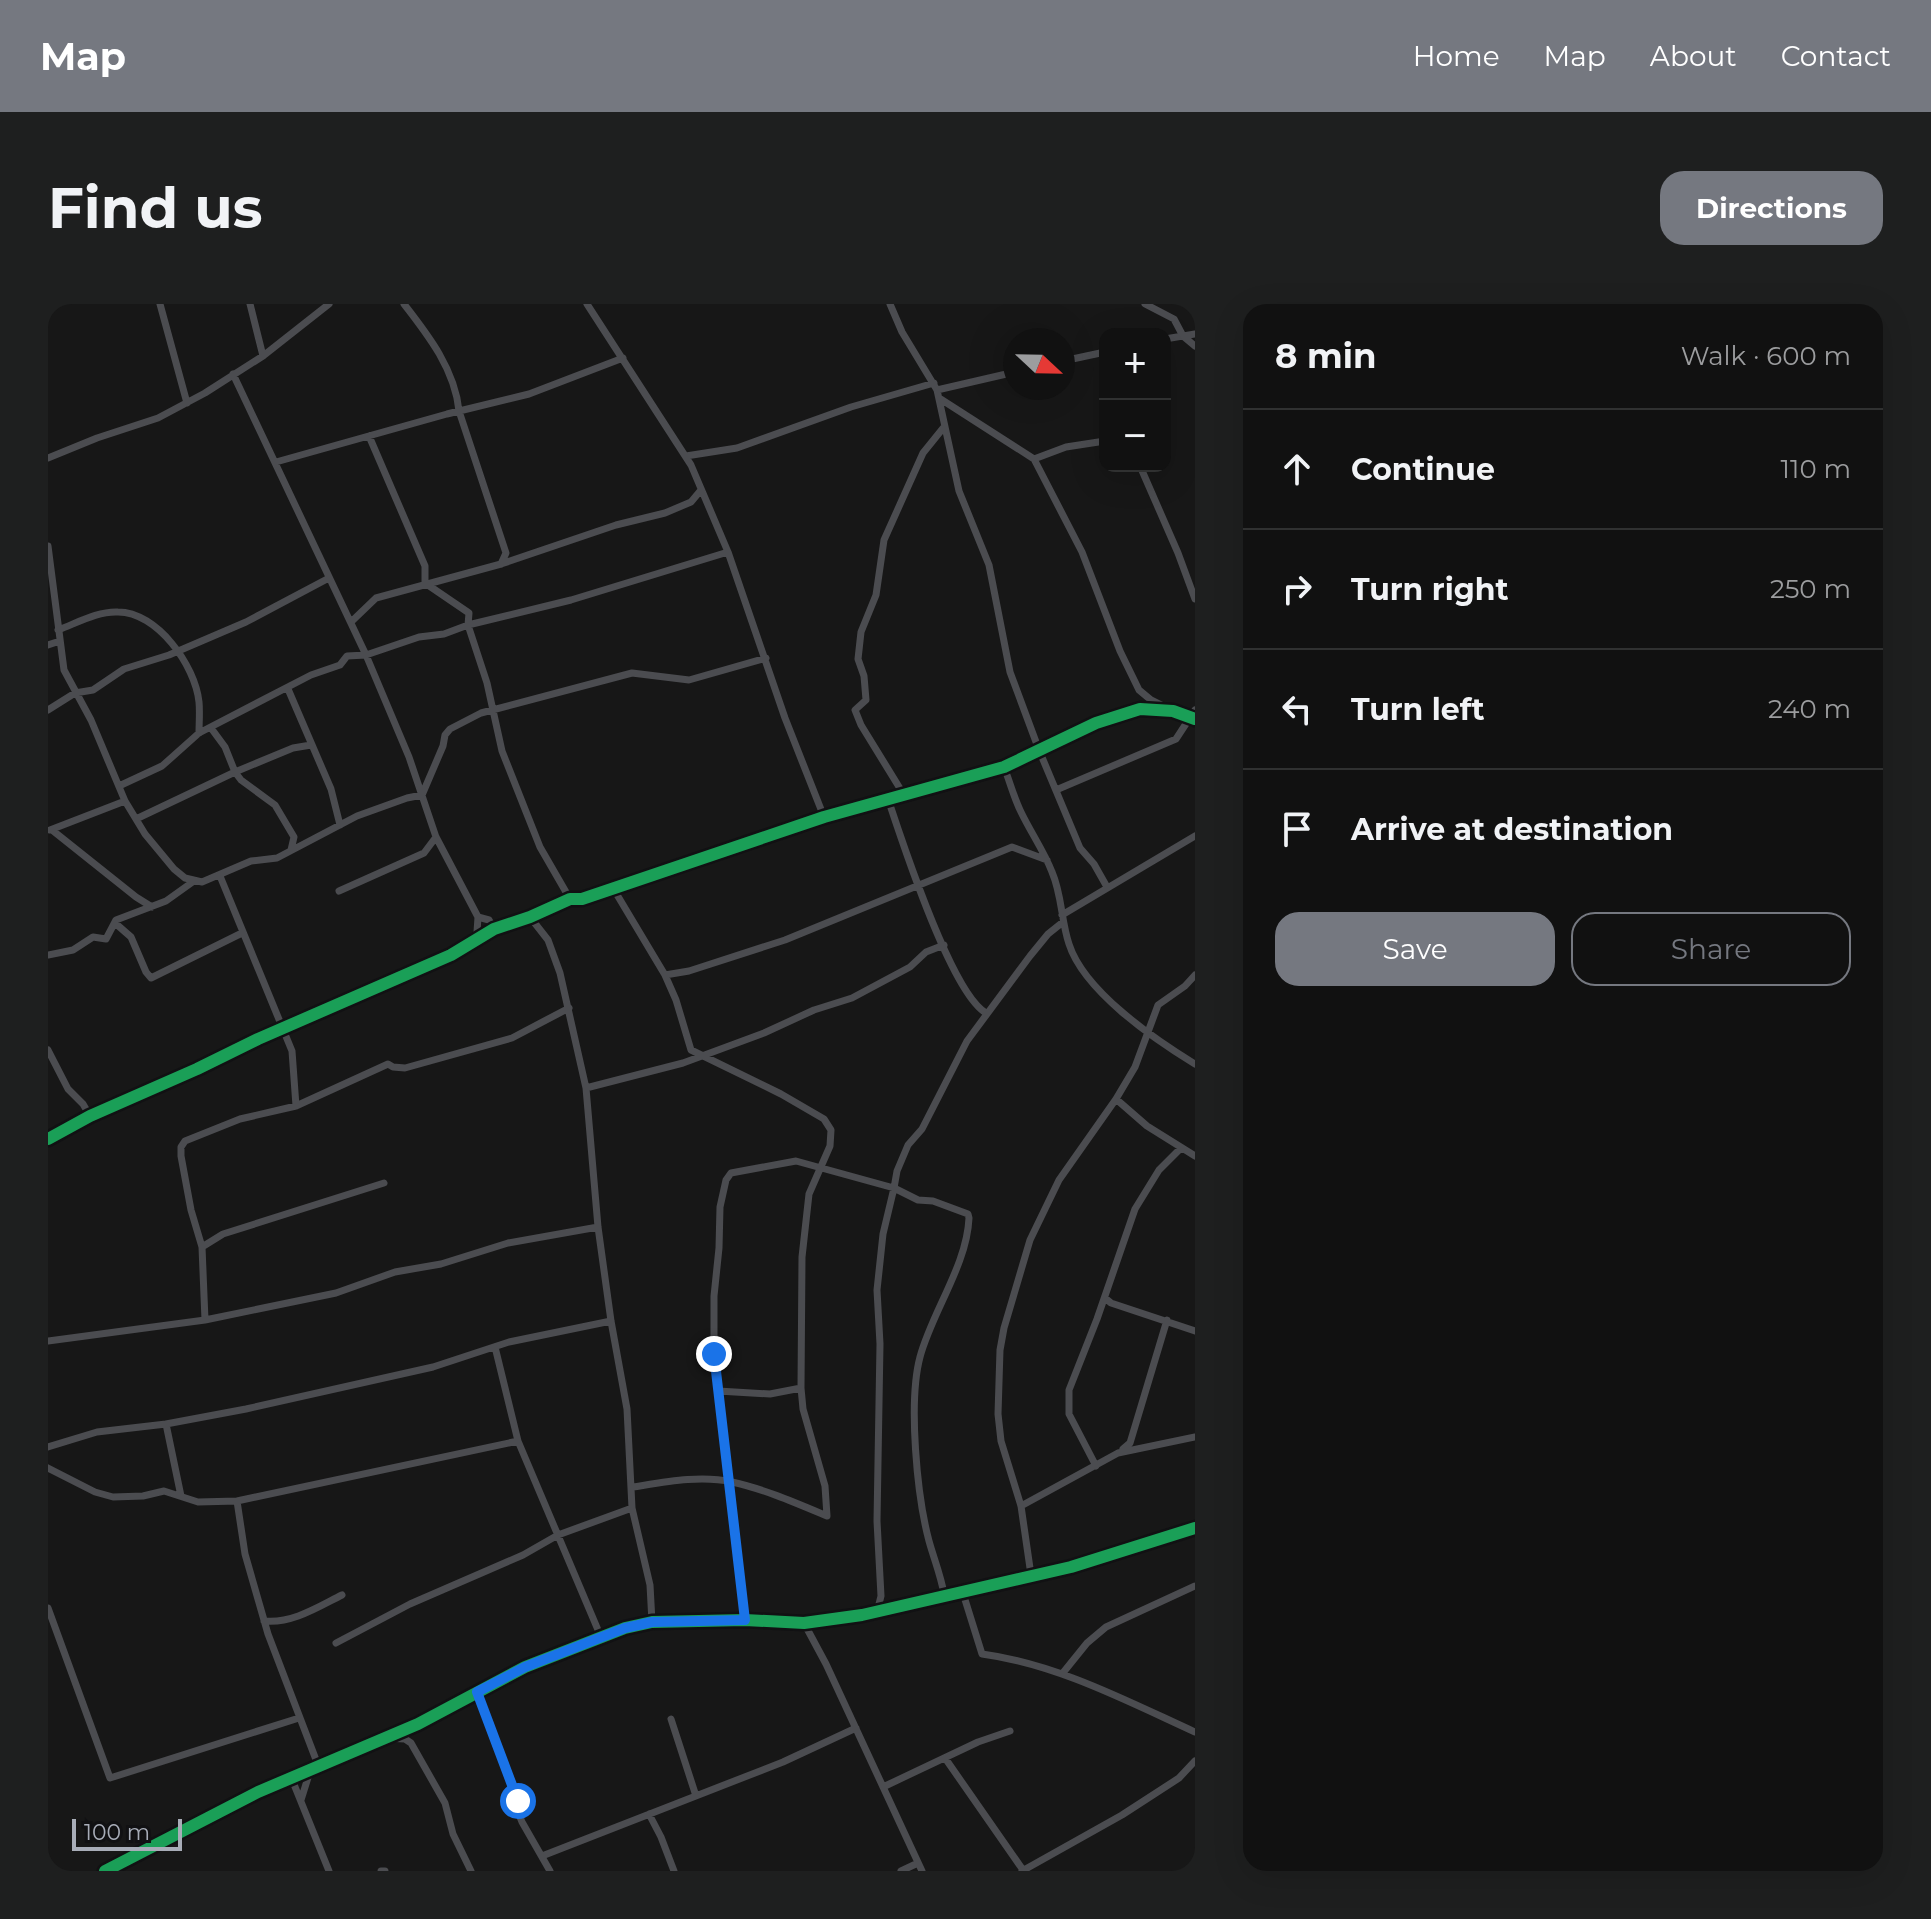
<!DOCTYPE html>
<html lang="en">
<head>
<meta charset="utf-8">
<style>
  body { margin:0; font-family:Montserrat,sans-serif; background:#1e1f1f; color:#f1f3f6 }
  .controls { position:absolute; right:24px; top:24px; display:grid; overflow:hidden; border-radius:16px; box-shadow:0 8px 32px #0002 }
  .controls button { width:72px; height:72px; display:grid; place-items:center; padding:0; border:0; border-bottom:2px solid #303131; background:#111; color:#f1f3f6; font:40px sans-serif }
  .compass { position:absolute; left:955px; top:24px; width:72px; height:72px; border-radius:50%; background:#111; box-shadow:0 8px 32px #0002; rotate:112deg }
  .scale { position:absolute; left:24px; bottom:20px; width:110px; box-sizing:border-box; padding-left:8px; border:4px solid #a8adb8; border-top:0; font-size:22px; line-height:28px; white-space:nowrap; color:#a8adb8; -webkit-text-stroke:6px #111113; paint-order:stroke }
  .stop { position:absolute; width:24px; height:24px; margin:-18px; border:6px solid #1a73e8; border-radius:50%; background:#fff }
  .stop.end { background:#1a73e8; border-color:#fff; box-shadow:0 2px 8px #0008 }
  .list { margin:0; padding:0; list-style:none }
  h2 { display:flex; justify-content:space-between; align-items:center; height:104px; margin:0; padding:0 32px; font-size:34px }
  h2 small { font-size:26px; font-weight:400; color:#9c9d9f }
  .list li { display:grid; grid-template-columns:52px 1fr auto; gap:24px; align-items:center; box-sizing:border-box; height:120px; padding:0 32px; border-top:2px solid #303131 }
  .list b { display:block; font-size:30px; white-space:nowrap }
  .list em { font-size:26px; font-style:normal; color:#9c9d9f }
  .actions { display:flex; gap:16px; padding:24px 32px }
  .actions a { flex:1; padding:18px 0; border:2px solid #757880; border-radius:24px; text-align:center; font-size:28px; color:#757880 }
  .actions .main { background:#757880; color:#fff }
  .icon { flex:none; width:44px; height:44px; fill:none; stroke:currentColor; stroke-width:2; stroke-linecap:round; stroke-linejoin:round }
  .map { position:relative; flex:none; width:1147px; height:1567px; overflow:hidden; border-radius:24px }
  header { display:flex; align-items:center; gap:48px; box-sizing:border-box; height:112px; padding:0 40px; background:#757880; color:#fff }
  header strong { font-size:38px }
  nav { display:flex; gap:44px; margin-inline-start:auto; font-size:28px }
  .intro { display:flex; align-items:center; justify-content:space-between; box-sizing:border-box; height:192px; padding:0 48px }
  h1 { margin:0; font-size:56px }
  .button { padding:20px 36px; border-radius:24px; background:#757880; color:#fff; font-size:28px; font-weight:700 }
  main { display:flex; gap:48px; padding:0 48px }
  aside { flex:1; background:#111; border-radius:24px; box-shadow:0 8px 32px #0002 }
  .map>svg:first-child { display:block }
  .lines { fill:none; stroke-linecap:round; stroke-linejoin:round }
  .minor { stroke:#4b4c50; stroke-width:7 }
  .cycleway-casing { stroke:#111113; stroke-width:17 }
  .cycleway { stroke:#1a9f57; stroke-width:12 }
  .route { stroke:#1a73e8; stroke-width:10 }
</style>
</head>
<body>
<header>
<strong>Map</strong>
<nav><a>Home</a><a>Map</a><a>About</a><a>Contact</a></nav>
</header>
<div class="intro"><h1>Find us</h1><a class="button">Directions</a></div>
<main>
<div class="map">
<svg width="1147" height="1567" viewBox="0 0 1147 1567">
  <rect width="100%" height="100%" fill="#171717"/>
  <g class="lines">
    <path class="minor" d="M112,0L139,99
      M202,0L215,52
      M356,0C381,32 407,66 411,107L458,249L453,260
      M539,0L643,161L680,248L737,414L776,513
      M842,0L854,28L889,86L911,187L941,261L962,368L991,446L1032,544L1046,560L1059,583
      M1097,0L1126,15L1135,32L1147,42
      M1117,35L1147,30
      M1015,57L1057,48
      M185,70L318,351L361,453L388,533L430,613L429,628L431,635
      M889,86L967,68
      M891,94L986,155L1034,248L1072,347L1091,386L1103,396L1119,404
      M321,132L377,262V279L421,309L420,321L439,379L454,447L492,543L522,595
      M638,152L689,144L803,103L886,79
      M0,154L49,134L110,114L157,89L215,52L281,0
      M986,155L1018,143L1057,137
      M228,158L399,110L481,90L575,54
      M1092,162L1130,249L1147,295
      M0,242L16,366L43,416L77,497L97,530L126,565L137,574L154,578L203,557L229,554L309,512L359,494L374,491L395,442L397,431L402,425L433,409L584,369L641,376L718,354
      M303,318L328,294L453,260L568,221L617,209L643,198L653,186
      M10,326C29,319 50,307 70,308C109,308 147,361 151,398C152,408 151,419 151,429
      M0,341L12,337
      M240,385L283,485L292,521
      M0,406L27,389L45,386L76,365L121,351L198,318L281,274
      M163,424L177,443L187,468L193,476L227,501L246,533L243,546
      M956,463C962,478 966,494 973,508C983,529 996,547 1004,568C1014,591 1013,616 1021,640C1036,687 1106,735 1147,760
      M71,482L114,462L151,429L263,371L292,361L299,352L318,351L371,333L396,330L420,321L523,296L680,248
      M1008,486L1128,435L1147,406
      M856,491L813,421L807,406L818,396L816,372L810,355L813,328L828,291L836,236L875,149L896,123
      M840,495C854,537 903,689 938,709
      M88,515L187,468L245,444L263,441
      M2,526L77,497
      M4,526L88,593L104,603
      M172,572L244,747L248,802
      M565,584L617,671L628,696L643,746L733,790L776,815L783,826L782,842L761,890L754,953L753,1084L755,1105L777,1182L779,1212C748,1199 716,1185 684,1178C652,1171 617,1178 585,1183
      M291,587L376,549L388,533
      M1014,611L1147,532
      M430,613L441,616L446,625
      M482,613L500,636L512,669L538,784L550,923L563,1017L579,1105L584,1204L602,1281L604,1318
      M67,619L83,633L98,668L103,674L194,629
      M0,651L25,646L45,633L58,635L68,616L118,597L146,577
      M617,671L641,667L737,636L964,543L999,556
      M0,746L20,785L35,800L42,812
      M538,784L635,759L716,729L766,706L804,694L862,663L878,648L896,641
      M1068,795L1099,822L1147,852
      M0,835L42,812L149,765L210,735L403,651L446,625L482,613L522,595H534L776,513L956,463L1048,419L1092,405L1125,407L1147,415
      M154,943L175,930L336,879
      M1057,994L1063,999L1147,1027
      M157,1016L154,943L143,906L133,852V843L137,837L192,815L248,802L340,760L345,763L357,764L464,734L521,704
      M0,1037L157,1016L288,989L347,968L393,960L460,939L550,923
      M447,1043L470,1137L553,1333
      M670,1087L722,1090L753,1084
      M118,1120L133,1192
      M0,1143L49,1128L118,1120L198,1105L385,1063L461,1038L563,1017
      M1075,1145L1082,1139L1119,1016
      M1048,1162L1021,1110V1086L1049,1015L1087,905L1111,866L1133,844
      M0,1164L47,1188L65,1193L95,1192L116,1187L150,1198L189,1197L470,1137
      M189,1197L197,1250L220,1330L270,1461
      M973,1202L1070,1149L1147,1133
      M983,1271L973,1202L953,1137L950,1110L952,1046L956,1024L982,936L1011,876L1068,795L1087,763L1110,701L1137,682L1147,671
      M914,1286L934,1350C1009,1360 1079,1397 1147,1428
      M896,1290C893,1272 886,1255 881,1237C869,1192 860,1098 872,1053C884,1008 919,961 921,914L920,910L885,897L870,896L846,884L849,867L860,841L874,825L919,737L982,652L1000,630L1015,618
      M0,1304L62,1474L251,1414
      M697,1316L666,1050V992L671,944L672,903L678,876L683,869L748,857L846,884L835,930L829,986L832,1040L829,1217L833,1292L829,1308
      M216,1317C244,1320 270,1303 294,1291
      M756,1319L778,1360L874,1567
      M288,1339L362,1300L475,1251L510,1231L584,1204
      M1014,1370L1039,1339L1058,1323L1147,1282
      M429,1388L470,1494V1508L474,1518L502,1567
      M623,1415L648,1492
      M337,1434L357,1435L363,1439L397,1499L405,1530L423,1567
      M897,1454L975,1566
      M243,1473L281,1567
      M835,1483L930,1438L962,1427
      M253,1496L263,1464
      M601,1510L613,1533L626,1567
      M494,1552L735,1458L808,1424
      M57,1567L210,1488L370,1420L477,1363L577,1324L604,1318L697,1316L756,1319L814,1311L1023,1263L1147,1224
      M333,1567H337
      M853,1567L870,1559
      M974,1567L1074,1511L1131,1474L1147,1457"/>
    <defs>
      <path id="cycleway" d="M0,835L42,812L149,765L210,735L403,651L446,625L482,613L522,595H534L776,513L956,463L1048,419L1092,405L1125,407L1147,415
        M57,1567L210,1488L370,1420L477,1363L577,1324L604,1318L697,1316L756,1319L814,1311L1023,1263L1147,1224"/>
    </defs>
    <use href="#cycleway" class="cycleway-casing"/>
    <use href="#cycleway" class="cycleway"/>
  </g>
  <g class="lines">
    <path class="route" d="M470,1497L429,1388L477,1363L577,1324L604,1318L697,1316L666,1050"/>
  </g>
</svg>
<div class="controls">
<button>+</button>
<button>−</button>
</div>
<svg class="compass" viewBox="-18 -18 36 36"><path d="M0-13l5 13h-10z" fill="#e53935"/><path d="M0 13l5-13h-10z" fill="#9c9d9f"/></svg>
<div class="scale">100 m</div>
<div class="stop" style="left:470px;top:1497px"></div>
<div class="stop end" style="left:666px;top:1050px"></div>
</div>
<aside>
<h2>8 min<small>Walk · 600 m</small></h2>
<ul class="list">
<li><svg class="icon" aria-label="ahead" viewBox="0 0 24 24"><path d="M12 20V5M6 11l6-6 6 6"/></svg><div><b>Continue</b></div><em>110 m</em></li>
<li><svg class="icon" aria-label="right" viewBox="0 0 24 24"><path d="M7 20v-9h11M14 6l5 5-5 5"/></svg><div><b>Turn right</b></div><em>250 m</em></li>
<li><svg class="icon" aria-label="left" viewBox="0 0 24 24"><path d="M17 20v-9H6M10 6l-5 5 5 5"/></svg><div><b>Turn left</b></div><em>240 m</em></li>
<li><svg class="icon" aria-label="arrive" viewBox="0 0 24 24"><path d="M6 21V4h12l-3 4 3 4H6"/></svg><div><b>Arrive at destination</b></div></li>
</ul>
<div class="actions"><a class="main">Save</a><a>Share</a></div>
</aside>
</main>
</body>
</html>
